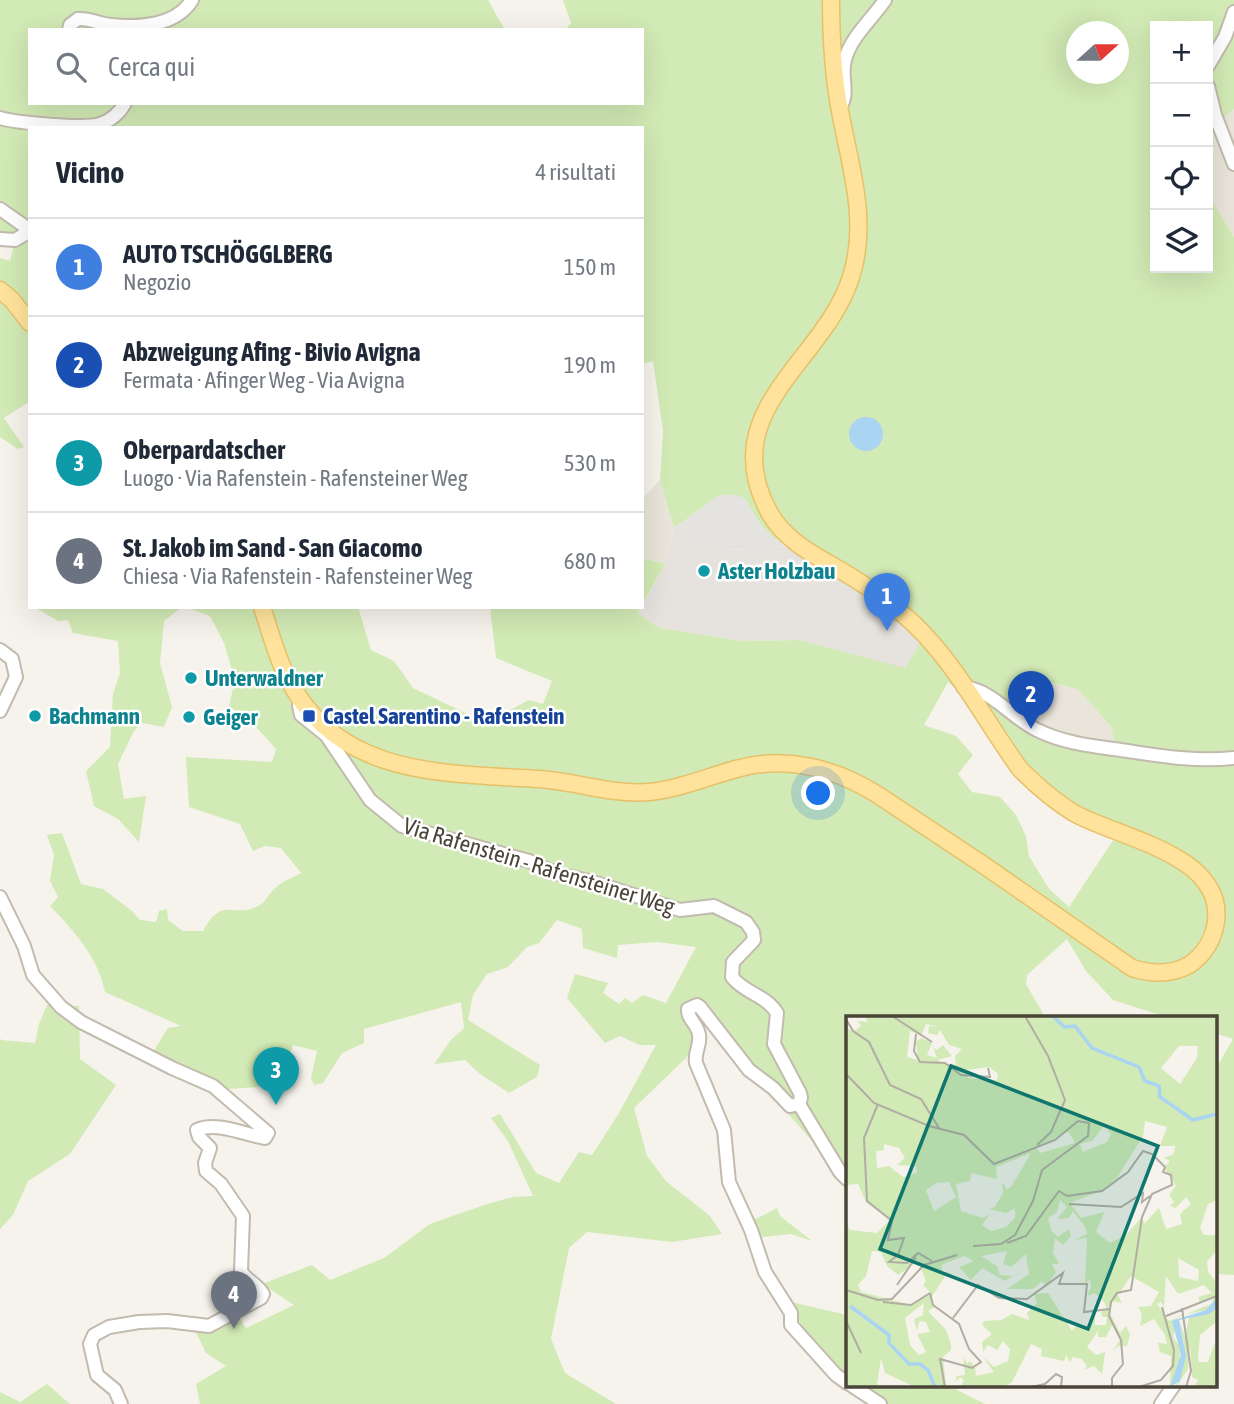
<!DOCTYPE html>
<html lang="it">
<head>
<meta charset="utf-8">
<style>
  body { margin:0; font-family:"Asap Condensed",sans-serif; background:#f6f6f7; color:#1f2937 }
  .controls { position:absolute; right:21px; top:21px; display:grid; overflow:hidden; border-radius:0px; box-shadow:0 7px 28px #0002 }
  .controls button { width:63px; height:63px; display:grid; place-items:center; padding:0; border:0; border-bottom:2px solid #e0e1e3; background:#fff; color:#1f2937; font:35px sans-serif }
  .compass { position:absolute; left:1066px; top:21px; width:63px; height:63px; border-radius:50%; background:#fff; box-shadow:0 7px 28px #0002; rotate:69deg }
  .you { position:absolute; left:819px; top:794px; width:24px; height:24px; margin:-18px; border:5px solid #fff; border-radius:50%; background:#1a73e8; box-shadow:0 0 0 10px #1a73e833 }
  .badge { display:grid; place-items:center; width:46px; height:46px; border-radius:50%; background:#0b8043; color:#fff; font-size:23px; font-weight:700 }
  .pin { position:absolute; translate:-50% -58px; filter:drop-shadow(0 2px 4px #0008) }
  .pin::after { content:''; position:absolute; top:37px; width:24px; height:21px; background:inherit; clip-path:polygon(0 0,100% 0,50% 100%) }
  .list { margin:0; padding:0; list-style:none }
  h2 { display:flex; justify-content:space-between; align-items:center; height:91px; margin:0; padding:0 28px; font-size:30px }
  h2 small { font-size:23px; font-weight:400; color:#747a83 }
  .list li { display:grid; grid-template-columns:46px 1fr auto; gap:21px; align-items:center; box-sizing:border-box; height:98px; padding:0 28px; border-top:2px solid #e0e1e3 }
  .list b { display:block; font-size:26px; white-space:nowrap }
  .list p { margin:0; font-size:23px; white-space:nowrap; color:#747a83 }
  .list em { font-size:23px; font-style:normal; color:#747a83 }
  .icon { flex:none; width:38px; height:38px; fill:none; stroke:currentColor; stroke-width:2; stroke-linecap:round; stroke-linejoin:round }
  .map { position:relative; flex:none; width:1234px; height:1404px; overflow:hidden }
  .search { position:absolute; background:#fff; box-shadow:0 7px 28px #0002; left:28px; top:28px; width:616px; height:77px; display:flex; align-items:center; gap:18px; box-sizing:border-box; padding:0 24px; border-radius:0px; color:#747a83; font-size:26px }
  .panel { position:absolute; background:#fff; box-shadow:0 7px 28px #0002; left:28px; top:126px; width:616px; height:483px; border-radius:0px }
  .map>svg:first-child { display:block }
  .residential { fill:#eae5da }
  .industrial { fill:#e6e2dd }
  .green { fill:#d2eab5; fill-rule:evenodd }
  .parking { fill:#e5e3e0 }
  .water { fill:#a9d4f2 }
  .lines { fill:none; stroke-linecap:round; stroke-linejoin:round }
  .minor-casing { stroke:#c2bbae; stroke-width:16 }
  .major-casing { stroke:#e6c16a; stroke-width:19 }
  .minor { stroke:#fff; stroke-width:12 }
  .major { stroke:#ffe39c; stroke-width:16 }
  .culture-dot { fill:#0f9aa8; stroke:#fff; stroke-width:2.5 }
  .transit-dot { fill:#1a4fb4; stroke:#fff; stroke-width:2.5 }
  .labels { text-anchor:middle; stroke-width:5; stroke-linejoin:round; paint-order:stroke }
  .culture-label { font-size:23px; font-weight:bold; fill:#0d838f; stroke:#fff; text-anchor:start }
  .transit-label { font-size:23px; font-weight:bold; fill:#164399; stroke:#fff; text-anchor:start }
  .street-label { font-size:23px; fill:#4b4439; stroke:#fff }
  .inset-river { fill:none; stroke:#a9d4f2; stroke-width:3.5 }
  .inset-road { fill:none; stroke:#b2ada4; stroke-width:2 }
  .view { fill:#0f766e; fill-opacity:0.15; stroke:#0f766e; stroke-width:3.5 }
  .inset-edge { fill:none; stroke:#4b4439; stroke-width:3.5 }
</style>
</head>
<body>
<div class="map">
<svg width="1234" height="1404" viewBox="0 0 1234 1404">
  <rect width="100%" height="100%" fill="#f6f3ec"/>
  <path class="residential" d="M1234,109V237L1208,194V129Z
    M660,480L674,528L665,564L642,558V499Z
    M1048,682L1078,688L1111,726L1116,744L1072,740L1036,724L1019,708Z"/>
  <path class="industrial" d="M674,528L688,539L707,546L725,549L740,550L797,545L925,635L905,669L799,640L742,641L660,628L638,614L665,564Z"/>
  <path class="green" d="M0,0H488L505,30H30V103H642V30H565L571,23L563,0H1234V109L1208,129V26H1155V268H1208V194L1234,237V1275L1215,1274V1070L1233,1039L1215,1033V1017H1166L1113,1000L1086,971L1067,939L1027,975L1026,984L1045,1017H847V1177L836,1168L699,1013L696,1017L705,1033L686,1058L634,1108L647,1156L666,1181L710,1216L722,1234L672,1242L587,1232L569,1248L551,1339L565,1373L616,1404H200L196,1384L226,1366L206,1353L191,1322L216,1321L232,1307L246,1328L294,1305L262,1284L312,1265L330,1280L384,1258L430,1224L484,1205L513,1197L533,1196L508,1141L491,1118L500,1114L536,1173L559,1183L579,1152L592,1155L619,1113L656,1045H640L620,1036L605,1043L567,998L575,974L608,983L603,993L619,1004L625,998L632,1003L643,995L666,1003L696,947L657,942L618,945L617,958L583,948L582,929L557,920L539,943L527,947L508,967L487,974L473,995L468,1020L540,1065L537,1077L509,1093L480,1074L465,1060L434,1064L451,1040L464,1028L461,1002L364,1029V1043L342,1053L323,1083L314,1085L311,1078L317,1051L293,1045L288,1062L271,1059L258,1087L212,1090L148,1060L168,1028L181,1026L105,992C98,957 74,931 50,906L58,897L50,881L54,855L47,835L62,833L81,884L103,889L132,911L140,920L156,922L159,911L167,909L168,920L183,931H203C223,895 232,919 258,906C265,903 268,895 273,890C280,882 292,878 301,873L281,848L265,846L253,851L240,824L189,807L186,757L272,762L276,749L259,730L229,706L235,680L224,643L210,616L186,607H358L371,650L394,661L413,688L486,723L529,700L543,704L552,681L496,658L490,607H641L638,614L660,628L742,641L799,640L905,668L925,635L792,541L775,539L760,524L744,498L720,495L674,528L660,480L663,431L653,361L642,364V128H30V401L4,418L24,447L18,449L0,437V258L10,261L14,246L0,242ZM1076,32H1118V74H1076ZM948,682L966,698L1073,819L1088,829L1114,839L1069,907L1049,889L1029,856L1026,836L1016,815L1000,797L972,792L958,774L973,755L956,736L924,725ZM1049,682L1078,689L1111,726L1115,743C1073,740 1051,738 1019,708Z
    M642,558L665,564L642,605Z
    M34,607H182L164,621L160,663L172,707L164,727L142,723L134,731L118,764L124,799L146,796L139,842L118,819L94,806L86,771L110,747L113,694L120,673L118,641L73,633L68,620L58,621Z
    M47,1005L79,1006L80,1059L116,1085L70,1154L28,1181L13,1215L0,1229V1038L1,1040L35,1043L39,1024Z
    M777,1208L780,1216L812,1241L791,1234L756,1238L744,1220L758,1218Z
    M783,1300L847,1315V1383L805,1339Z
    M47,1384L70,1404H0V1392L20,1402Z
    M851,1385H947L985,1404H880Z"/>
  <path class="parking" d="M720,495H735L744,498L760,524L775,539L792,541L789,545L754,550L725,549L707,546L688,539L674,528Z"/>
  <path class="water" d="M849 434a17 17 0 1 1 34 0a17 17 0 1 1-34 0Z"/>
  <g class="lines">
    <defs>
      <path id="minor" d="M69,30L70,25L78,19C89,18 99,24 111,25C139,28 176,26 192,0
        M1208,66L1225,37L1234,12
        M1208,86L1215,115L1234,164
        M840,108C850,92 840,77 845,60C850,38 872,19 885,0
        M0,118C16,123 85,129 100,124C110,121 120,113 125,103
        M0,209L30,230
        M0,239L15,240L30,231
        M0,650L12,659L16,677L0,711
        M963,687C993,690 1010,717 1037,730C1063,743 1092,746 1121,750C1162,756 1193,762 1234,758
        M301,699L299,706L301,715L326,735L370,800L402,826L529,861L558,874L593,882L680,910L714,906L746,922L753,932L754,940L733,962L732,977C744,993 766,995 777,1013L774,1044L800,1093L801,1098L799,1104
        M0,897L24,946L33,975L61,1007L81,1022L172,1068L213,1086L268,1133L265,1138C245,1135 217,1121 197,1130L199,1137L210,1148L205,1163L206,1171L221,1184L243,1216L241,1271C246,1281 258,1284 263,1294L261,1298L209,1326L167,1321L139,1322L109,1327L94,1335L90,1344L97,1375L115,1390L121,1404
        M799,1104L790,1106L773,1088L749,1070L700,1007L697,1005L688,1009C687,1019 698,1024 699,1035C701,1045 694,1052 696,1063L724,1130L729,1182L751,1230L765,1272L791,1313V1325L836,1375L847,1383
        M799,1104L840,1172L847,1179
        M851,1385L880,1404
        M1161,1404L1174,1385"/>
      <path id="major" d="M0,290L12,300L30,323
        M262,607C270,631 276,655 287,677C337,777 443,773 538,779C575,781 611,795 649,792C679,789 707,777 736,769C786,755 835,768 878,795L985,866L1132,968C1151,974 1171,975 1189,965C1204,955 1214,939 1216,921C1224,854 1118,838 1074,813C1054,801 1036,785 1020,769C985,721 957,665 914,624C896,607 876,592 855,579C824,559 788,546 769,512C714,410 825,361 851,277C869,221 850,166 840,111C833,74 831,37 831,0"/>
    </defs>
    <use href="#minor" class="minor-casing"/>
    <use href="#major" class="major-casing"/>
    <use href="#minor" class="minor"/>
    <use href="#major" class="major"/>
  </g>
  <g class="culture-dot">
    <circle cx="704" cy="571" r="7"/>
    <circle cx="191" cy="678" r="7"/>
    <circle cx="35" cy="716" r="7"/>
    <circle cx="189" cy="717" r="7"/>
  </g>
  <rect class="transit-dot" x="302" y="709" width="14" height="14" rx="3.5"/>
  <g class="labels">
    <g class="culture-label">
      <text x="718" y="579">Aster Holzbau</text>
      <text x="205" y="686">Unterwaldner</text>
      <text x="49" y="724">Bachmann</text>
      <text x="203" y="725">Geiger</text>
    </g>
    <g class="transit-label">
      <text x="323" y="724">Castel Sarentino - Rafenstein</text>
    </g>
    <g class="street-label">
      <text transform="translate(539 866) rotate(17)" y="8">Via Rafenstein - Rafensteiner Weg</text>
    </g>
  </g>
  <g transform="translate(846 1016)">
    <rect width="371" height="371" fill="#f6f3ec"/>
    <path d="M19,0H371V184L362,188L354,212L358,219H371V235L361,245L362,256L371,267V283L360,294L332,300L327,321L334,331V352L324,371L325,340L314,336L312,327L321,328L319,319L308,303L294,310L296,298L292,291L305,290L313,276L285,260L272,279L276,287L266,285L264,298L274,317L280,310L284,319L281,330H272L267,335L274,324L266,309L260,321H252V315L241,331L250,339L259,336L256,358L248,350L238,354L241,350L236,343L227,341L224,346L220,339L218,345L195,340L196,333L185,328L166,366L157,371H115L118,364L114,361L109,366L111,360L119,359L117,340L121,348L124,345L129,351L130,360L148,356L137,341L148,351L162,345L164,333L157,325L151,334L142,329L137,336L136,326L146,318L136,309L138,305L155,304L166,298L183,304L181,297L191,287L188,278L202,277L226,315L231,309L239,313L249,301V309H260L261,301H256L255,296L261,292L258,286L249,277L241,280L245,271L244,264L239,267L241,222L228,224L241,218L239,211L227,195L223,202L211,203L221,191L214,184L211,196L202,202L206,216L212,221L223,213L225,220L217,229L209,222L207,237L213,248H206L210,256L200,271L196,265L187,273H161L183,258L180,238L165,251L157,248L161,235L135,240L151,250L154,259L167,260L159,265L136,252L125,264L113,251L128,245L118,240L95,249L97,256H102L85,282L88,291L82,295L100,314L105,328V334L97,341L100,371H69L39,357L35,342L31,368L38,371H0V208L4,214L31,217L44,204L20,186L12,168L0,169V11L7,16L15,10L12,5L22,6ZM80,8L94,11L83,10L82,17L91,19L94,14L103,29L116,33L109,40L110,51L91,44L106,40L97,29L91,34L87,31L91,42L81,39L86,27L75,22L70,26L72,44L61,41L64,15L75,20ZM333,30H352L351,42L334,68L315,52ZM143,51L152,58L151,64L122,62L121,54ZM299,105L321,111L314,130H329L328,138L318,142L324,145L318,152L330,170L323,179L328,186L324,190L330,192L340,181L345,188L334,198L336,208L320,213L313,192L298,208L296,201L280,219L264,227L250,216L258,196L235,202L224,187L255,175L271,162L297,120ZM258,110L265,118L261,126L237,136L234,128L246,125ZM222,116L229,126L226,128L194,137L190,131ZM38,128L53,132L59,142L51,149L70,150L71,157L57,161L43,150L31,152L30,135L38,134ZM185,137L165,171L161,173L156,166L157,177L149,191L143,193L160,197L169,192V202L160,211L145,215L136,209L144,198L137,202L115,195L110,168L124,165L125,157L151,163L150,151ZM103,166L110,181L88,195L80,174L90,167ZM26,235L35,236L41,250L52,259L72,245L80,265L77,269L84,276L65,289L15,276L12,269L20,260ZM332,242L353,254L352,265L333,261ZM320,260L332,278L358,269L366,277L352,281L354,286L368,282L365,288L323,305L311,288L315,286L318,291ZM78,287L77,299L68,303L71,315L73,305L80,306L84,316L71,318L80,336L73,339L64,329L59,302ZM369,294L371,305L354,319L352,342L353,346H362L371,321V371H348L352,364L346,361L344,329L342,353L330,371L338,327L333,304L339,321L343,302Z" fill="#d2eab5" fill-rule="evenodd"/>
    <path d="M371,282V292L363,298L333,304L340,340L334,365L324,371L335,339L326,305L360,294Z" fill="#a9d4f2"/>
    <path class="inset-river" d="M207,0L218,11L229,10L246,32L293,51L299,65L313,70L314,81L347,104L371,98M4,290L43,319V327L63,348H74L82,354L89,371"/>
    <path class="inset-road" d="M46,0L86,26M179,0L202,40L219,84L205,116L191,129M0,3L7,15L23,26L44,69L75,83L93,112M70,18L68,35L74,46L99,47L115,59L144,61L142,52M0,58L28,87L83,110L118,119L148,148L209,124L232,105L243,107L242,120L196,154L187,185L169,219L155,228L127,230M32,88L18,122L21,185L46,205L42,224L58,222L52,239L43,246L61,247L72,237L86,245M223,188L275,191L297,177L296,186L304,180M161,227L180,220L213,175L221,180L256,175L282,156L297,135L306,138L319,151L317,156L325,159L326,169L306,178L296,201L285,274L271,277L265,286L263,300L275,324L277,348L266,362V371M51,269L70,241M0,274L32,284L46,283L78,249L111,239M84,277L87,289L113,308L123,333L135,346L126,352L94,343L99,371M37,286L65,289L84,277M336,292L345,355L340,371M320,300L371,280M107,302L132,269L153,282L181,283L217,257L213,268H241L238,296L264,293M1,307L15,337M185,371L199,368L210,358L216,361L215,371M293,371L315,364L327,350L328,334L316,291"/>
    <path class="view" d="M105,50L312,130L242,313L34,233Z"/>
    <rect width="371" height="371" class="inset-edge"/>
  </g>
</svg>
<div class="controls">
<button>+</button>
<button>−</button>
<button><svg class="icon" aria-label="locate" viewBox="0 0 24 24"><circle cx="12" cy="12" r="6"/><path d="M12 2v4M12 18v4M2 12h4M18 12h4"/></svg></button>
<button><svg class="icon" aria-label="layers" viewBox="0 0 24 24"><path d="M12 4l9 5-9 5-9-5zM3 14l9 5 9-5"/></svg></button>
</div>
<svg class="compass" viewBox="-18 -18 36 36"><path d="M0-13l5 13h-10z" fill="#e53935"/><path d="M0 13l5-13h-10z" fill="#747a83"/></svg>
<div class="you"></div>
<div class="pin badge" style="left:887px;top:631px;background:#3f7fe0">1</div>
<div class="pin badge" style="left:1031px;top:729px;background:#1a4fb4">2</div>
<div class="pin badge" style="left:276px;top:1105px;background:#0f9aa8">3</div>
<div class="pin badge" style="left:234px;top:1329px;background:#6b7280">4</div>
<div class="search"><svg class="icon" aria-label="search" viewBox="0 0 24 24"><circle cx="10" cy="10" r="6"/><path d="M15 15l6 6"/></svg>Cerca qui</div>
<section class="panel">
<h2>Vicino<small>4 risultati</small></h2>
<ul class="list">
<li><span class="badge" style="background:#3f7fe0">1</span><div><b>AUTO TSCHÖGGLBERG</b><p>Negozio</p></div><em>150 m</em></li>
<li><span class="badge" style="background:#1a4fb4">2</span><div><b>Abzweigung Afing - Bivio Avigna</b><p>Fermata · Afinger Weg - Via Avigna</p></div><em>190 m</em></li>
<li><span class="badge" style="background:#0f9aa8">3</span><div><b>Oberpardatscher</b><p>Luogo · Via Rafenstein - Rafensteiner Weg</p></div><em>530 m</em></li>
<li><span class="badge" style="background:#6b7280">4</span><div><b>St. Jakob im Sand - San Giacomo</b><p>Chiesa · Via Rafenstein - Rafensteiner Weg</p></div><em>680 m</em></li>
</ul>
</section>
</div>
</body>
</html>
